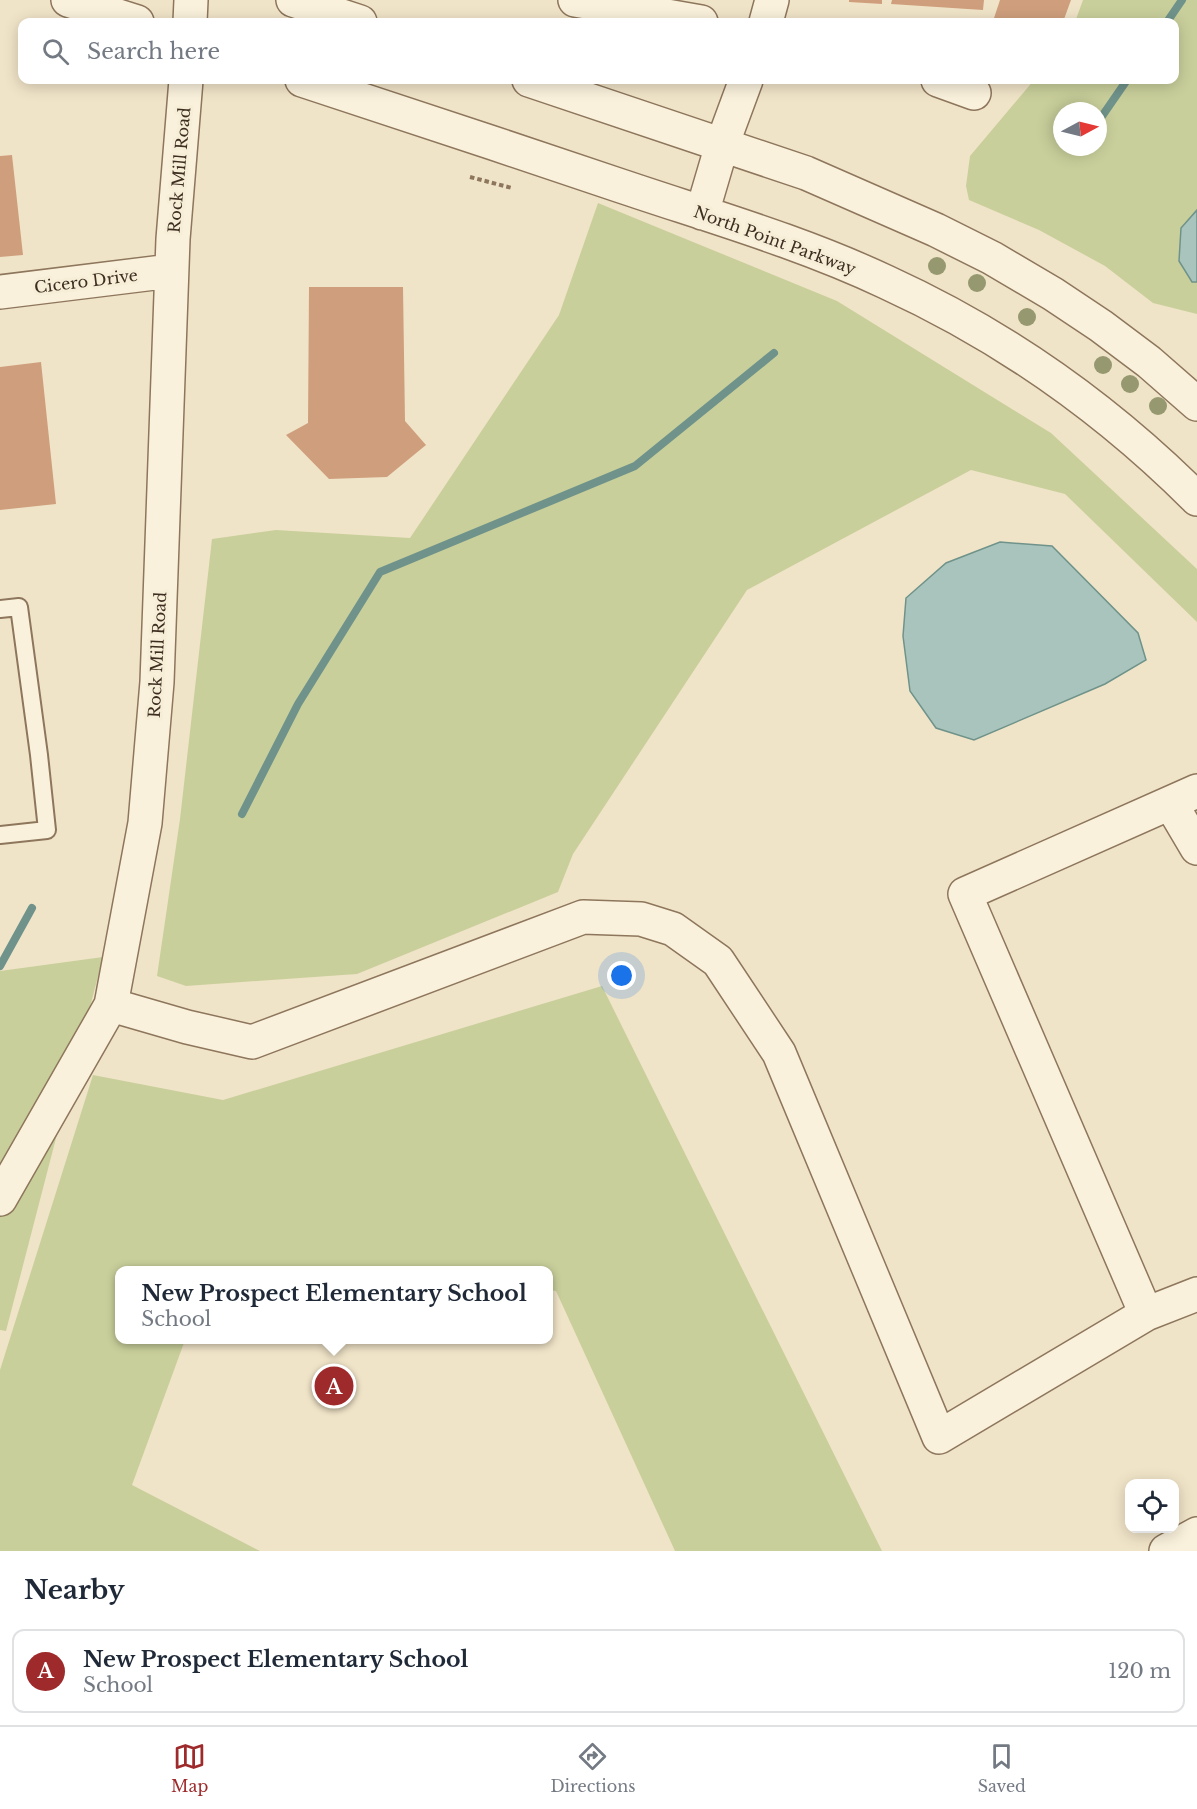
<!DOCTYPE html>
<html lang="en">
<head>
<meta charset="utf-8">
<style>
  body { margin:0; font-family:"Libre Baskerville",serif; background:#f2f2f3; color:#1f2937 }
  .controls { position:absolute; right:18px; bottom:18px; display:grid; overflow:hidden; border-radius:12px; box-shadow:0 3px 15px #0003 }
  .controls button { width:54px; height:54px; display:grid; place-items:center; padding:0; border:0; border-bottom:2px solid #e0e1e3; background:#fff; color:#1f2937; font:30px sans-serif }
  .compass { position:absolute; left:1053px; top:102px; width:54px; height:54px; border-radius:50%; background:#fff; box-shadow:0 3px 15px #0003; rotate:83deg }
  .you { position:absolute; left:622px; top:976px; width:21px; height:21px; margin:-15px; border:4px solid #fff; border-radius:50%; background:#1a73e8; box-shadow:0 0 0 9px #1a73e833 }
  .badge { display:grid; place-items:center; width:39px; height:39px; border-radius:50%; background:#9e2a2b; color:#fff; font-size:20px; font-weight:700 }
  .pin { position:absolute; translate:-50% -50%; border:3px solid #fff; box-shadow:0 2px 6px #0006 }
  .popup { position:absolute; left:115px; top:1266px; width:438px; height:78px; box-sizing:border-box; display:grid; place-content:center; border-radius:12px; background:#fff; filter:drop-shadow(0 2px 4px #0005); font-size:20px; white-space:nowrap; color:#747a83 }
  .popup b { font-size:22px; color:#1f2937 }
  .popup::after { content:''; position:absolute; left:50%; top:100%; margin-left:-12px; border:12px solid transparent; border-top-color:#fff }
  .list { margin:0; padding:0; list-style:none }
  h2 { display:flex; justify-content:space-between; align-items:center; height:78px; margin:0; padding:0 24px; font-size:26px }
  h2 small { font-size:20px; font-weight:400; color:#747a83 }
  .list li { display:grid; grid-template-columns:39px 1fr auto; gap:18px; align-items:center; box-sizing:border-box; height:84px; margin:0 12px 12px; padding:0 12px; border:2px solid #e0e1e3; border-radius:12px }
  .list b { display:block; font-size:22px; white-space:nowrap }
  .list p { margin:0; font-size:20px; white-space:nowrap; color:#747a83 }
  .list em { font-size:20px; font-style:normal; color:#747a83 }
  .icon { flex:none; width:33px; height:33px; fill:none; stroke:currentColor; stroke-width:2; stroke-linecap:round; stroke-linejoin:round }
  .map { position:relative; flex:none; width:1197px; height:1551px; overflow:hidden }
  .search { position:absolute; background:#fff; box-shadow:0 3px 15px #0003; left:18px; right:18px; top:18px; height:66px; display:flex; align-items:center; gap:15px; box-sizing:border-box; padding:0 21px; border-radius:12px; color:#747a83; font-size:22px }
  .sheet { height:174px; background:#fff }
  nav { display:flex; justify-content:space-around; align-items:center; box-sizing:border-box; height:84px; border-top:2px solid #e0e1e3; background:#fff; font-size:16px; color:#747a83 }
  nav a { display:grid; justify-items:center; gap:3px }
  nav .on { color:#9e2a2b }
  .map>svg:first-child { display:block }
  .green { fill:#c9cf9b; fill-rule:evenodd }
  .water { fill:#a9c4bc; stroke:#6f938a; stroke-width:1.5 }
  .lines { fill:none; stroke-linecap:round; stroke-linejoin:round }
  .stream { stroke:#6f938a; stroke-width:8 }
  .building { fill:#cf9f7d }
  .service-casing { stroke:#8d765c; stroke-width:20 }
  .minor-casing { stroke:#8d765c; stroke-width:36 }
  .tertiary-casing { stroke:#8d765c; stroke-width:36 }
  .path { stroke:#8d765c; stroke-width:4; stroke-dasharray:4.5 3; stroke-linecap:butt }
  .service { stroke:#faf1dc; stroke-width:16 }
  .minor { stroke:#faf1dc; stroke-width:33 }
  .tertiary { stroke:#faf1dc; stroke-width:33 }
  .tree { fill:#96986f }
  .labels { text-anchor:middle; stroke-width:6; stroke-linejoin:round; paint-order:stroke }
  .street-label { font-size:16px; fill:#3d2e20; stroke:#f7eed8 }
</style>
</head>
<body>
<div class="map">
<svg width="1197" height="1551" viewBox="0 0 1197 1551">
  <rect width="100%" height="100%" fill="#f0e4c8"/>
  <path class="green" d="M1083,0H1197V314L1153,303L1105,266L1039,230L969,200L966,186L970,156L1034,80H1174V22H1075ZM1062,111H1098V147H1062Z
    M598,203L837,301L1051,433L1197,569V622L1065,494L971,470L747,590L573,854L558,892L357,974L186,986L157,976L180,819L212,539L276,530L410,538L559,315Z
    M103,957L6,1331L0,1330V971Z
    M602,986L882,1551H675L556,1291L549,1290L548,1270H119V1340H185L132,1485L260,1551H0V1370L93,1075L223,1100Z"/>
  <path class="water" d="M1197,210V282H1192L1179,261L1181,228Z
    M1000,542L1052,546L1138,633L1146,660L1105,684L974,740L936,728L910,691L903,636L906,598L946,563Z"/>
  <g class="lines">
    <path class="stream" d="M1167,22L1182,0
      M1098,122L1127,80
      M1078,151L1081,147
      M242,814L298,704L380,572L635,466L774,353
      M0,966L32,908"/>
  </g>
  <path class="building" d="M849,0H882V4L849,2Z
    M892,0H984L983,10L891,4Z
    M1000,0H1071L1063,22H1009L994,18Z
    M12,155L23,255L0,257V156Z
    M309,287H403L405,421L426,445L387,477L329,479L286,435L308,423Z
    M41,362L56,504L0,510V367Z"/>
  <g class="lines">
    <defs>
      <path id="service" d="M0,609L19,607L39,755L47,830L0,835"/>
      <path id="minor" d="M575,0L701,22
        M190,22L191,0
        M766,22L772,0
        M938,80L974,93
        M722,145L746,80
        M0,292L171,271
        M1171,804L1197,848
        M111,1005L187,1027L252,1042L583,917L641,919L673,929L718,961L779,1053L939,1437L1146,1314L1197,1294
        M0,1199L111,1005L145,823L157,682L173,239L186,80
        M1146,1314L965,894L1197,791"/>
      <path id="tertiary" d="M68,0L137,22
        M293,0L360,22
        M302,80C408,115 515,150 621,186C710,216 801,242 886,282C1002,335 1107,409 1197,499
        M529,80L806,173L936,230L992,258L1053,294L1101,326L1149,362L1197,404
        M702,213L722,145
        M1166,1551L1197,1534"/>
    </defs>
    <use href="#service" class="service-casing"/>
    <use href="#minor" class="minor-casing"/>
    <use href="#tertiary" class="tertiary-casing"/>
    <path class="path" d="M470,177L512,188"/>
    <use href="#service" class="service"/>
    <use href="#minor" class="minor"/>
    <use href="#tertiary" class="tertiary"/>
  </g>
  <g class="tree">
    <circle cx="937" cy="266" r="9"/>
    <circle cx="977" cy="283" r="9"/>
    <circle cx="1027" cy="317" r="9"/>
    <circle cx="1103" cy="365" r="9"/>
    <circle cx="1130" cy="384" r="9"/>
    <circle cx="1158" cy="406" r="9"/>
  </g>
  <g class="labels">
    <g class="street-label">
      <text transform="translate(179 170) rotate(-85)" y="6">Rock Mill Road</text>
      <text transform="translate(775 240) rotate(20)" y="6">North Point Parkway</text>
      <text transform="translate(86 281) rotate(-7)" y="6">Cicero Drive</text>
      <text transform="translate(157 655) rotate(-87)" y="6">Rock Mill Road</text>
    </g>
  </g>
</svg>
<div class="controls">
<button><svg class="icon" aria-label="locate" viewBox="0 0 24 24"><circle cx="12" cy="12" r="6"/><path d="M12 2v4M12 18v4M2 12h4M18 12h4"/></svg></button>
</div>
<svg class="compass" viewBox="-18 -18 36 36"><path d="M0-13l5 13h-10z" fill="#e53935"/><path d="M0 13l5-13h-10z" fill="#747a83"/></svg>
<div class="you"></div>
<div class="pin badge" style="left:334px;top:1386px">A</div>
<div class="popup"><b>New Prospect Elementary School</b>School</div>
<div class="search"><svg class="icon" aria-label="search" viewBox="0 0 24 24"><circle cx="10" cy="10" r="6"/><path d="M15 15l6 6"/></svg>Search here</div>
</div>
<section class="sheet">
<h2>Nearby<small></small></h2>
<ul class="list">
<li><span class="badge">A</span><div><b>New Prospect Elementary School</b><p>School</p></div><em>120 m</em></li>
</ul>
</section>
<nav>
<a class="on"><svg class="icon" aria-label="map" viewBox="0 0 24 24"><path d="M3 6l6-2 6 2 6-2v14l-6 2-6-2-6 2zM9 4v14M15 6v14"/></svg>Map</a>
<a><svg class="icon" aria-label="directions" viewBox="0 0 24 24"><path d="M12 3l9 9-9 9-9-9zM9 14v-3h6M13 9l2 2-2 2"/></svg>Directions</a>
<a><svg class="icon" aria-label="saved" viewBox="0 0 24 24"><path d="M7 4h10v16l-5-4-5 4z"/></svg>Saved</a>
</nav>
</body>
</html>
